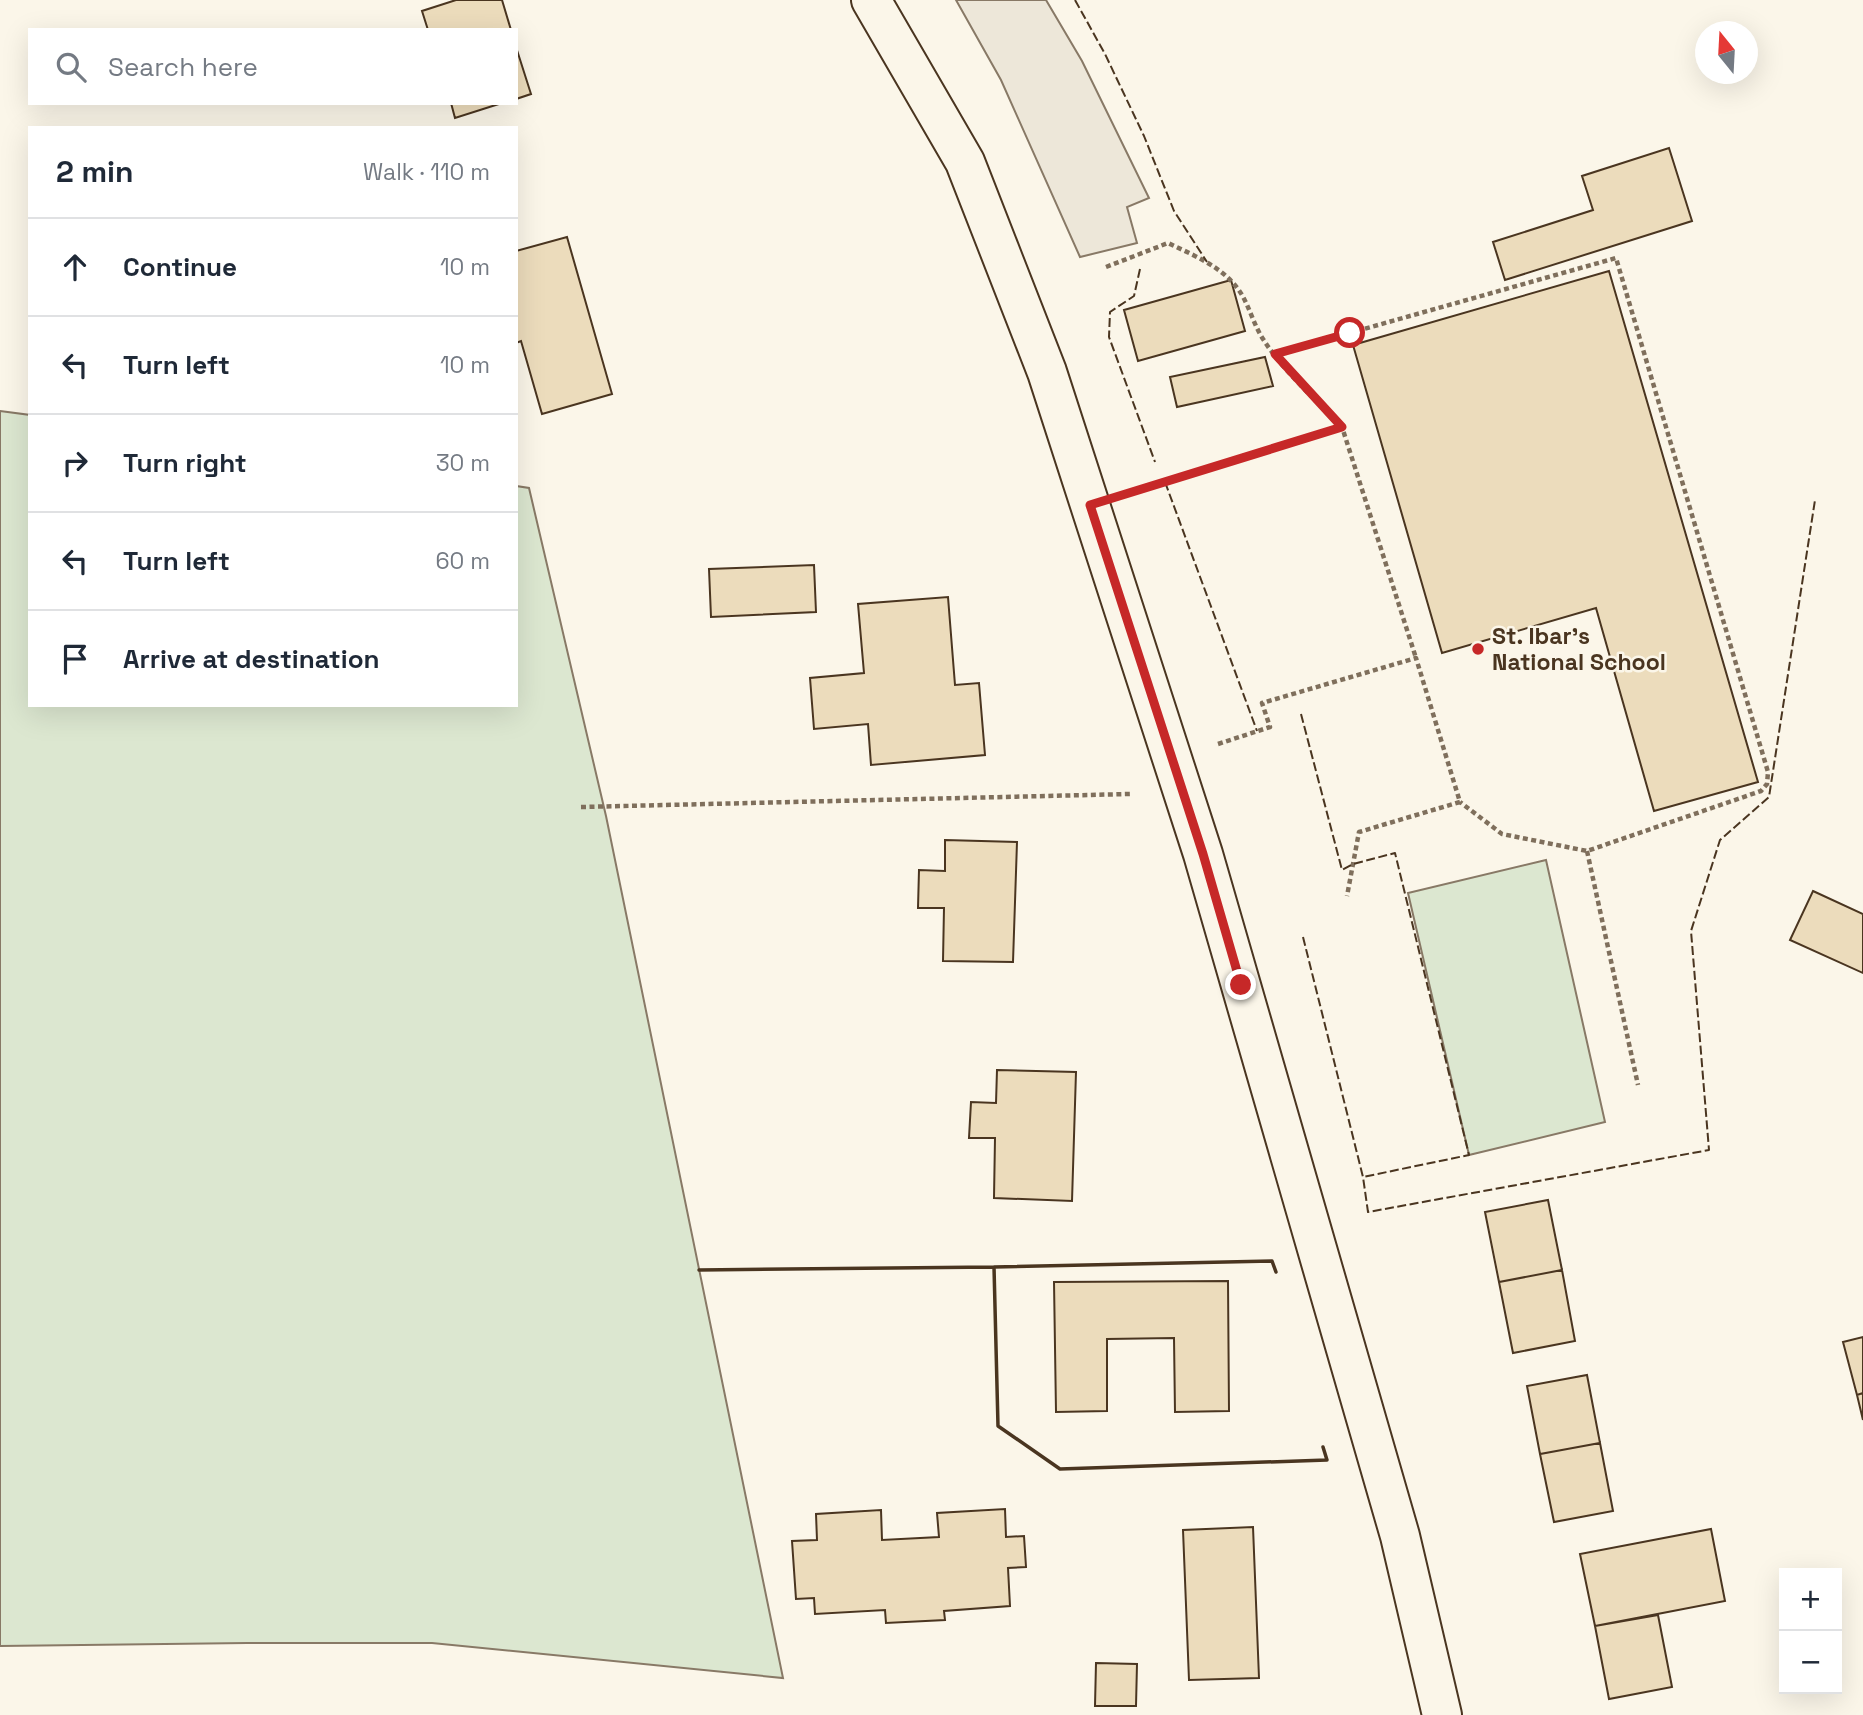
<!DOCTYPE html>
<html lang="en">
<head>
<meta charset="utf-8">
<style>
  body { margin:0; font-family:"Space Grotesk",sans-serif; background:#f6f6f7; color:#1f2937 }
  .controls { position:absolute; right:21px; bottom:21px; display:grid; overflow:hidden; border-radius:0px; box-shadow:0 7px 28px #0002 }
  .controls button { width:63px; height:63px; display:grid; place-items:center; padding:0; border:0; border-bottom:2px solid #e0e1e3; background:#fff; color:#1f2937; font:35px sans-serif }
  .compass { position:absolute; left:1695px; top:21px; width:63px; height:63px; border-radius:50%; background:#fff; box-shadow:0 7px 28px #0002; rotate:342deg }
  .stop { position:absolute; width:21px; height:21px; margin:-16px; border:5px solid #c62828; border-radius:50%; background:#fff }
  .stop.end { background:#c62828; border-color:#fff; box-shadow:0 2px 7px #0008 }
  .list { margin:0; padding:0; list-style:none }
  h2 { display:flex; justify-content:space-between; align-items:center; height:91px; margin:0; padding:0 28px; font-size:30px }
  h2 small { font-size:23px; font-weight:400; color:#747a83 }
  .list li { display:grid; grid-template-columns:46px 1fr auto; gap:21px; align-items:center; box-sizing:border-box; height:98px; padding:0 28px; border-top:2px solid #e0e1e3 }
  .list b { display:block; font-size:26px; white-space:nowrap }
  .list em { font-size:23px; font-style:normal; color:#747a83 }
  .icon { flex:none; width:38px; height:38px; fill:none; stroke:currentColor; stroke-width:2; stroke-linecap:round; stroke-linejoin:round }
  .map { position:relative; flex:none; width:1863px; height:1715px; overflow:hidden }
  .search { position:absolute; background:#fff; box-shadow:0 7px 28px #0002; left:28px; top:28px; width:490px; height:77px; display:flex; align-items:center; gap:18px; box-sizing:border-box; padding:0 24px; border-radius:0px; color:#747a83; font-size:26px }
  .panel { position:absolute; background:#fff; box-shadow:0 7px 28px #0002; left:28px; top:126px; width:490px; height:581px; border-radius:0px }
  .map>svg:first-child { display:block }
  .green { fill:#dce7d0; stroke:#887966; stroke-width:2 }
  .parking { fill:#ede7d9; stroke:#887966; stroke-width:2 }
  .building { fill:#ecdcbc; stroke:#4a3520; stroke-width:2 }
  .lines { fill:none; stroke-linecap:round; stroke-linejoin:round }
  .tertiary-casing { stroke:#4a3520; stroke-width:42 }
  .path { stroke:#7f6f5c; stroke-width:4.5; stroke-dasharray:5 3.5; stroke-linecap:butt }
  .tertiary { stroke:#fbf6e9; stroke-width:38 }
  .fence { stroke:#4a3520; stroke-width:2; stroke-dasharray:9 3.5; stroke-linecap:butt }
  .wall { stroke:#4a3520; stroke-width:3.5 }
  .route { stroke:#c62828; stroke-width:9 }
  .poi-dot { fill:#c62828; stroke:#fbf6e9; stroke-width:2.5 }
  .labels { text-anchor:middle; stroke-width:5; stroke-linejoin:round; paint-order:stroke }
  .poi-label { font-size:23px; font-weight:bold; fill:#4a3520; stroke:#fbf6e9; text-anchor:start }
</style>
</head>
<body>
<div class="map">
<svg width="1863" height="1715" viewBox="0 0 1863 1715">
  <rect width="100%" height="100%" fill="#fbf6e9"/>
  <path class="green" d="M0,411L30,415V705H516V486L529,488L606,816L783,1678L432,1643H247L0,1646Z
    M1546,860L1605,1122L1469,1155L1408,893Z"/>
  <path class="parking" d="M956,0H1046L1082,61L1149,198L1127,207L1137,243L1080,257L1001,80Z"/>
  <path class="building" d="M456,0H502L511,30H428L422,11Z
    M516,47L531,94L516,99Z
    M451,103H502L455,118Z
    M1669,148L1692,221L1505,280L1493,242L1593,210L1582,176Z
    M567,237L612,394L542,414L521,341L516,343V251Z
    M1609,271L1758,782L1654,811L1596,608L1442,653L1353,345Z
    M1231,280L1245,331L1138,361L1124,310Z
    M1265,357L1273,386L1177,407L1170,377Z
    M814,565L816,612L711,617L709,569Z
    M948,597L955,685L979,683L985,755L871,765L868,724L814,729L810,678L864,673L858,604Z
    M945,840L1017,842L1013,962L943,961L944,908H918L919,870L945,871Z
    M1813,891L1863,914V973L1790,940Z
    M997,1070L1076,1072L1072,1201L994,1198L995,1138H969L971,1102L996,1103Z
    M1548,1200L1562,1270L1499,1282L1485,1212Z
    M1562,1270L1575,1341L1513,1353L1499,1282Z
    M1228,1281L1229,1411L1175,1412L1174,1338L1107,1339V1411L1056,1412L1054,1282Z
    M1863,1337V1393L1857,1395L1843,1342Z
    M1587,1375L1600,1443L1540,1454L1527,1386Z
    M1863,1393V1420L1857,1395Z
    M1600,1443L1613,1511L1554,1522L1540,1454Z
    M1005,1509L1006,1537L1024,1536L1026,1567L1008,1568L1010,1606L944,1611L945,1620L886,1623L885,1610L815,1614L814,1598L796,1599L792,1541L817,1540L816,1514L881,1510L882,1540L939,1537L937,1513Z
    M1253,1527L1259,1678L1189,1680L1183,1530Z
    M1711,1529L1725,1601L1595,1626L1580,1554Z
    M1658,1615L1672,1687L1609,1699L1595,1626Z
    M1096,1663L1137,1664L1136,1706H1095Z"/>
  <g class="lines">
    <defs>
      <path id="tertiary" d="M871,0L965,162L1047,372L1203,854L1400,1536L1442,1715"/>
    </defs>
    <use href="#tertiary" class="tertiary-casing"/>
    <path class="path" d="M1106,267L1168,243C1195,256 1226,268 1242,295C1250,309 1254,325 1263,339C1284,372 1315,399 1342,427
      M1275,354L1616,258L1768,772L1767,784L1761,791L1587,851L1502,834L1460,802
      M1136,491L1342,427L1416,658
      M1218,744L1270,727L1262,703L1416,658L1460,802L1359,832L1347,896
      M581,807L1130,794
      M1587,851L1638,1085"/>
    <use href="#tertiary" class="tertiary"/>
    <path class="fence" d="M1075,0L1105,54L1144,136L1174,211L1207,262
      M1140,269L1134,296L1110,312L1109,337L1155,462
      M1165,482L1257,731
      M1301,714L1342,870L1353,864L1395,853L1469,1155L1363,1177
      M1303,937L1363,1177L1368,1212L1709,1150L1691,931L1720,840L1769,797L1815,500"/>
    <path class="wall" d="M699,1270L994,1267
      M1276,1272L1272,1261L994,1267L998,1426L1060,1469L1327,1460L1323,1447"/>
  </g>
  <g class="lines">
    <path class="route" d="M1241,985L1203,854L1090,505L1342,427L1275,354L1350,333"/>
  </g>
  <circle class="poi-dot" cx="1478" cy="649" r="7"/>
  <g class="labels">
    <g class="poi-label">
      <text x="1492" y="644">St. Ibar's<tspan x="1492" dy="26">National School</tspan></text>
    </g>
  </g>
</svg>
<div class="controls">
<button>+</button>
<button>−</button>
</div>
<svg class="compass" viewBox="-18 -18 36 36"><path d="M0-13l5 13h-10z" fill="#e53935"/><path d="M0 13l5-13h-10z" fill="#747a83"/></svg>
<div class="stop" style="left:1350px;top:333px"></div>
<div class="stop end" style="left:1241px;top:985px"></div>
<div class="search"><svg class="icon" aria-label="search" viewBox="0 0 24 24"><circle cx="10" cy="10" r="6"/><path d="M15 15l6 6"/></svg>Search here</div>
<section class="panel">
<h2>2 min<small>Walk · 110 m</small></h2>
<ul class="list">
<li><svg class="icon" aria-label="ahead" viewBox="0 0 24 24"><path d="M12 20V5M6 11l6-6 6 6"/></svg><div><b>Continue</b></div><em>10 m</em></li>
<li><svg class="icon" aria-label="left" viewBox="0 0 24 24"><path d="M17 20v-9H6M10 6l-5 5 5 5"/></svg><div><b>Turn left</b></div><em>10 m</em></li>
<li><svg class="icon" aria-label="right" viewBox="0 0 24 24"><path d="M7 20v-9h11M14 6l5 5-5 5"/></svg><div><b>Turn right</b></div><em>30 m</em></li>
<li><svg class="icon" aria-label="left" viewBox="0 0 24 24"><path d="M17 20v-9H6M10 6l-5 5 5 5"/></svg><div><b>Turn left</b></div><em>60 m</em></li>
<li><svg class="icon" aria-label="arrive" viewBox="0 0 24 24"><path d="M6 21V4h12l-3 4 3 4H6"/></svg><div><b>Arrive at destination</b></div></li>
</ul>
</section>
</div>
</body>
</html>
